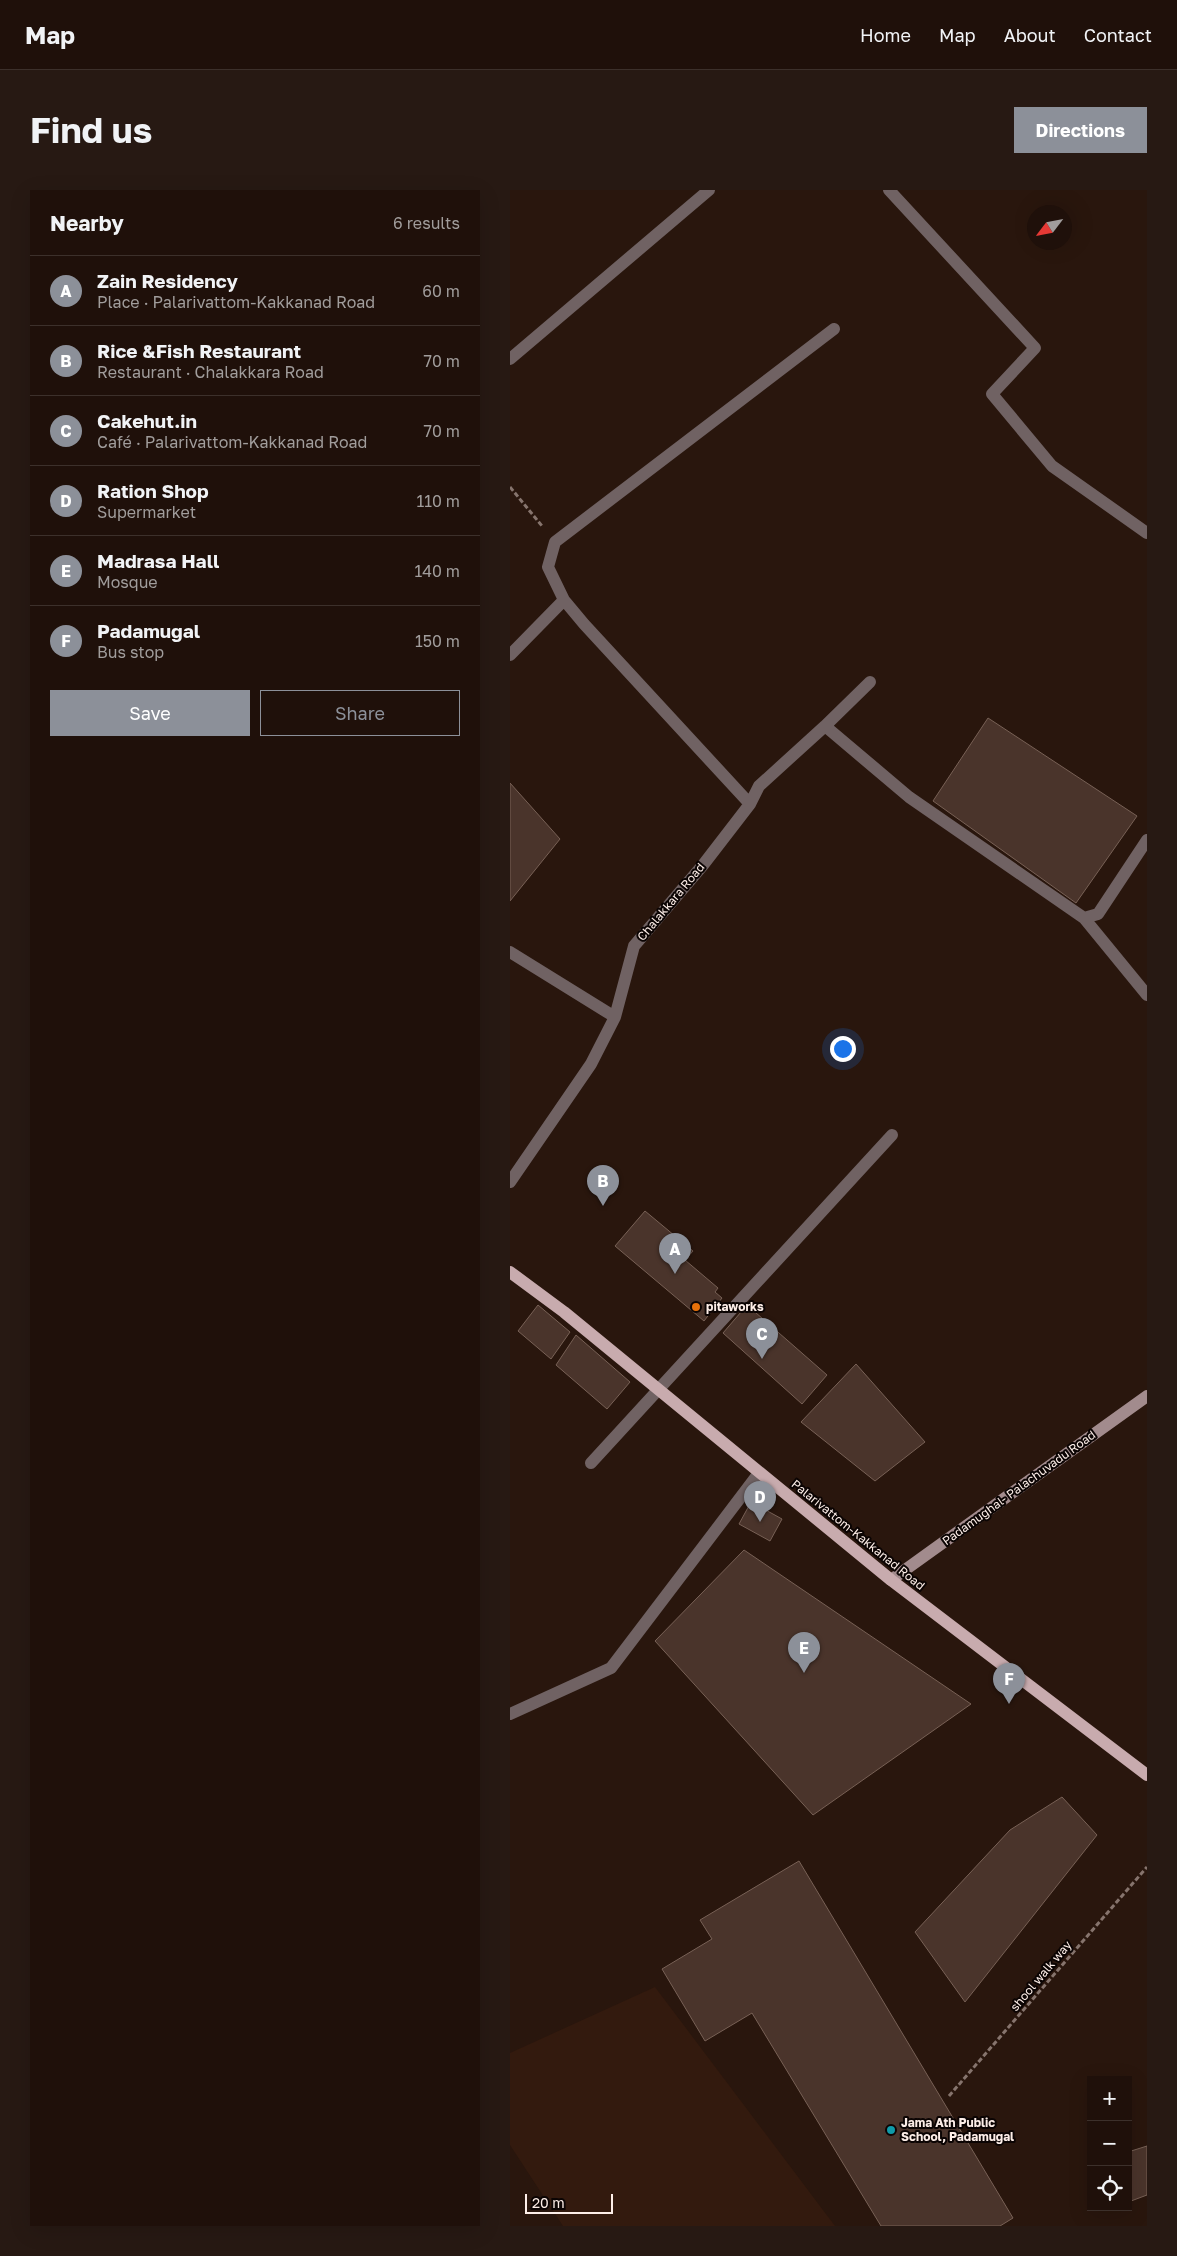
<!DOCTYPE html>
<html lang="en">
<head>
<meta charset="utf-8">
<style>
  body { margin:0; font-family:"Golos Text",sans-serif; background:#271913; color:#f1f3f6 }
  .controls { position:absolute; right:15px; bottom:15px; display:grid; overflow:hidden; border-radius:0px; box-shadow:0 5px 20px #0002 }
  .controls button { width:45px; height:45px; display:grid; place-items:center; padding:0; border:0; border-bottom:1px solid #3c302b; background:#1f100a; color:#f1f3f6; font:25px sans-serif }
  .compass { position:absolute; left:517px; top:15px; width:45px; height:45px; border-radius:50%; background:#1f100a; box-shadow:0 5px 20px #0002; rotate:238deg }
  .scale { position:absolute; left:15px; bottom:12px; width:88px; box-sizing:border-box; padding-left:5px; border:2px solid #fdeee8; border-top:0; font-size:14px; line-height:18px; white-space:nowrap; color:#fdeee8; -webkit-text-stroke:4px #0b0403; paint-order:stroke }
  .you { position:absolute; left:332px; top:858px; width:18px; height:18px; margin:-12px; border:4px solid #fff; border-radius:50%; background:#1a73e8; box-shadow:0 0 0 8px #1a73e833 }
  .badge { display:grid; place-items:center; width:32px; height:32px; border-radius:50%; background:#8c9099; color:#fff; font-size:16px; font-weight:700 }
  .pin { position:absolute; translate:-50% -41px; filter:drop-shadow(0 1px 2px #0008) }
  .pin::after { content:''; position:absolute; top:26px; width:18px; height:15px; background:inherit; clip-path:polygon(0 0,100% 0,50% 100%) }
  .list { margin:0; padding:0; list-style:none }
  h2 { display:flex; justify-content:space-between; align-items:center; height:65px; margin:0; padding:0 20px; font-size:21px }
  h2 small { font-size:16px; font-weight:400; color:#a19d9c }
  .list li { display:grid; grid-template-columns:32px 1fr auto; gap:15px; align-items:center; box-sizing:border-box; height:70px; padding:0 20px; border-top:1px solid #3c302b }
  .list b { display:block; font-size:19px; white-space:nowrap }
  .list p { margin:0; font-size:16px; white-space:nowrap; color:#a19d9c }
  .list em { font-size:16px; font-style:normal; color:#a19d9c }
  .actions { display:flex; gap:10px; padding:15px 20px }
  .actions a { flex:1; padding:11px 0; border:1px solid #8c9099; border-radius:0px; text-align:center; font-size:18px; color:#8c9099 }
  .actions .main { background:#8c9099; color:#fff }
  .icon { flex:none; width:28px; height:28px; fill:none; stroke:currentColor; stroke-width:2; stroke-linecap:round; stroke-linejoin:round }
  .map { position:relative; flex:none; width:637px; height:2036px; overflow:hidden; border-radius:0px }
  header { display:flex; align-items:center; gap:30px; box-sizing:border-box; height:70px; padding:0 25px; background:#1f100a; border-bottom:1px solid #3c302b }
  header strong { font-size:24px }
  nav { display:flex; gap:28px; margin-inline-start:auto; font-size:18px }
  .intro { display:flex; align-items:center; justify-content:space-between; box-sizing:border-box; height:120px; padding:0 30px }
  h1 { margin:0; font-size:35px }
  .button { padding:12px 22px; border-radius:0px; background:#8c9099; color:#fff; font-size:18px; font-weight:700 }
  main { display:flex; gap:30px; padding:0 30px }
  aside { flex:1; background:#1f100a; border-radius:0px; box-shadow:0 5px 20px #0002 }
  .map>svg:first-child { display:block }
  .built { fill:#331a0e }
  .building { fill:#4a342b; stroke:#786156 }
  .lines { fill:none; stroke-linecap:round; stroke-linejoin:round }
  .path { stroke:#86746d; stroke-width:3; stroke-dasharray:5 2.5; stroke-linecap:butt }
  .minor { stroke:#706263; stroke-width:12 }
  .secondary { stroke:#a28b8d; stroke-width:12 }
  .primary { stroke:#c8abae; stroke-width:12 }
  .food-dot { fill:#e8710a; stroke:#0b0403; stroke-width:2 }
  .culture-dot { fill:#0f9aa8; stroke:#0b0403; stroke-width:2 }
  .labels { text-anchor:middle; stroke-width:4; stroke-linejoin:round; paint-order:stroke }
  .street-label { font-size:12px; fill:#fdeee8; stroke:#0b0403 }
  .poi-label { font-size:12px; font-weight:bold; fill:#fdeee8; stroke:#0b0403; text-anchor:start }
</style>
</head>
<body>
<header>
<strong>Map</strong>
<nav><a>Home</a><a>Map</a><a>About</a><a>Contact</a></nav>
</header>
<div class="intro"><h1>Find us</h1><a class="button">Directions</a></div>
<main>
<aside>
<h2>Nearby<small>6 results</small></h2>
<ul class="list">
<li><span class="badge">A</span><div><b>Zain Residency</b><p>Place · Palarivattom-Kakkanad Road</p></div><em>60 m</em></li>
<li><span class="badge">B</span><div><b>Rice &amp;Fish Restaurant</b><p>Restaurant · Chalakkara Road</p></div><em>70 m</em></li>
<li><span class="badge">C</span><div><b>Cakehut.in</b><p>Café · Palarivattom-Kakkanad Road</p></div><em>70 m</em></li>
<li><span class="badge">D</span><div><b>Ration Shop</b><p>Supermarket</p></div><em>110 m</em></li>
<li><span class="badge">E</span><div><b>Madrasa Hall</b><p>Mosque</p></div><em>140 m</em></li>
<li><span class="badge">F</span><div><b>Padamugal</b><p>Bus stop</p></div><em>150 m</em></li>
</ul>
<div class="actions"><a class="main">Save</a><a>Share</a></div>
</aside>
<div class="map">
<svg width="637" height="2036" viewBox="0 0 637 2036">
  <rect width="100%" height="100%" fill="#29160d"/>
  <path class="built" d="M145,1797L325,2036H53L0,1955V1863Z"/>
  <path class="building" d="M478,528L627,626L566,713L423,611Z
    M0,593L50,649L0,711Z
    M135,1021L183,1061L175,1070L208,1098L205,1102L212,1108L194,1131L105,1056Z
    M28,1115L60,1142L41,1169L8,1141Z
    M237,1115L317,1185L292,1214L213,1143Z
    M66,1145L120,1192L97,1219L46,1175Z
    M346,1174L415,1252L365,1291L291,1232Z
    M241,1312L272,1329L260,1351L229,1334Z
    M234,1360L461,1514L303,1625L145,1451Z
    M552,1607L587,1645L455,1812L405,1742L500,1640Z
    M289,1671L503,2028L490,2036H371L242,1823L195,1851L152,1779L202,1749L190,1730Z
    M637,1956V2005L621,2011L618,2004V1962Z"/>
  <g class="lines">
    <path class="path" d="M0,297L32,336
      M439,1906L637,1677"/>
    <path class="minor" d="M379,0L525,158L482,204L542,276L637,343
      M0,169L199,0
      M0,465L54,410
      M315,536L399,607L574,728L588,724L637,650
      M240,614L74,434L54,410L38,377L45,352L324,139
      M574,728L637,805
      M0,762L105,827
      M0,992L81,874L105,827L124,756L193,675L240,614L249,596L315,536L360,492
      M81,1273L382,945
      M0,1524L101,1478L249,1283"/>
    <path class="secondary" d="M381,1390L637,1206"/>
    <path class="primary" d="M0,1082L54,1122L381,1390L637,1585"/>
  </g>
  <circle class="food-dot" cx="186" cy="1117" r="5"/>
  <circle class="culture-dot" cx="381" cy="1940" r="5"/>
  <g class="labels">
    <g class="street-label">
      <text transform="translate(161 712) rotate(-50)" y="4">Chalakkara Road</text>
      <text transform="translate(509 1298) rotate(-36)" y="4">Padamughal- Palachuvadu Road</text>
      <text transform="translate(348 1345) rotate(39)" y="4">Palarivattom-Kakkanad Road</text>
      <text transform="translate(531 1786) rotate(-50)" y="4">shool walk way</text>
    </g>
    <g class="poi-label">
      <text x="196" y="1121">pitaworks</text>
      <text x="391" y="1937">Jama Ath Public<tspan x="391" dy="14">School, Padamugal</tspan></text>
    </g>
  </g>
</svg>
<div class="controls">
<button>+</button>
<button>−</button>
<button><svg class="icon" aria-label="locate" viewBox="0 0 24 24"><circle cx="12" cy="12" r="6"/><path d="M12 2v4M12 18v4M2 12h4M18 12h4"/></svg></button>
</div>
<svg class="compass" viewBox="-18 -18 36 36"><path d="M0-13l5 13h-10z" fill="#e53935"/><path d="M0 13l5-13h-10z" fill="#a19d9c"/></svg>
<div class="scale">20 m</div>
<div class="you"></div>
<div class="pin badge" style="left:165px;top:1084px">A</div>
<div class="pin badge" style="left:93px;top:1016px">B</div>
<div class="pin badge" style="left:252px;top:1169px">C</div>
<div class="pin badge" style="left:250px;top:1332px">D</div>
<div class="pin badge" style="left:294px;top:1483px">E</div>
<div class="pin badge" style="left:499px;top:1514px">F</div>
</div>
</main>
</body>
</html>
